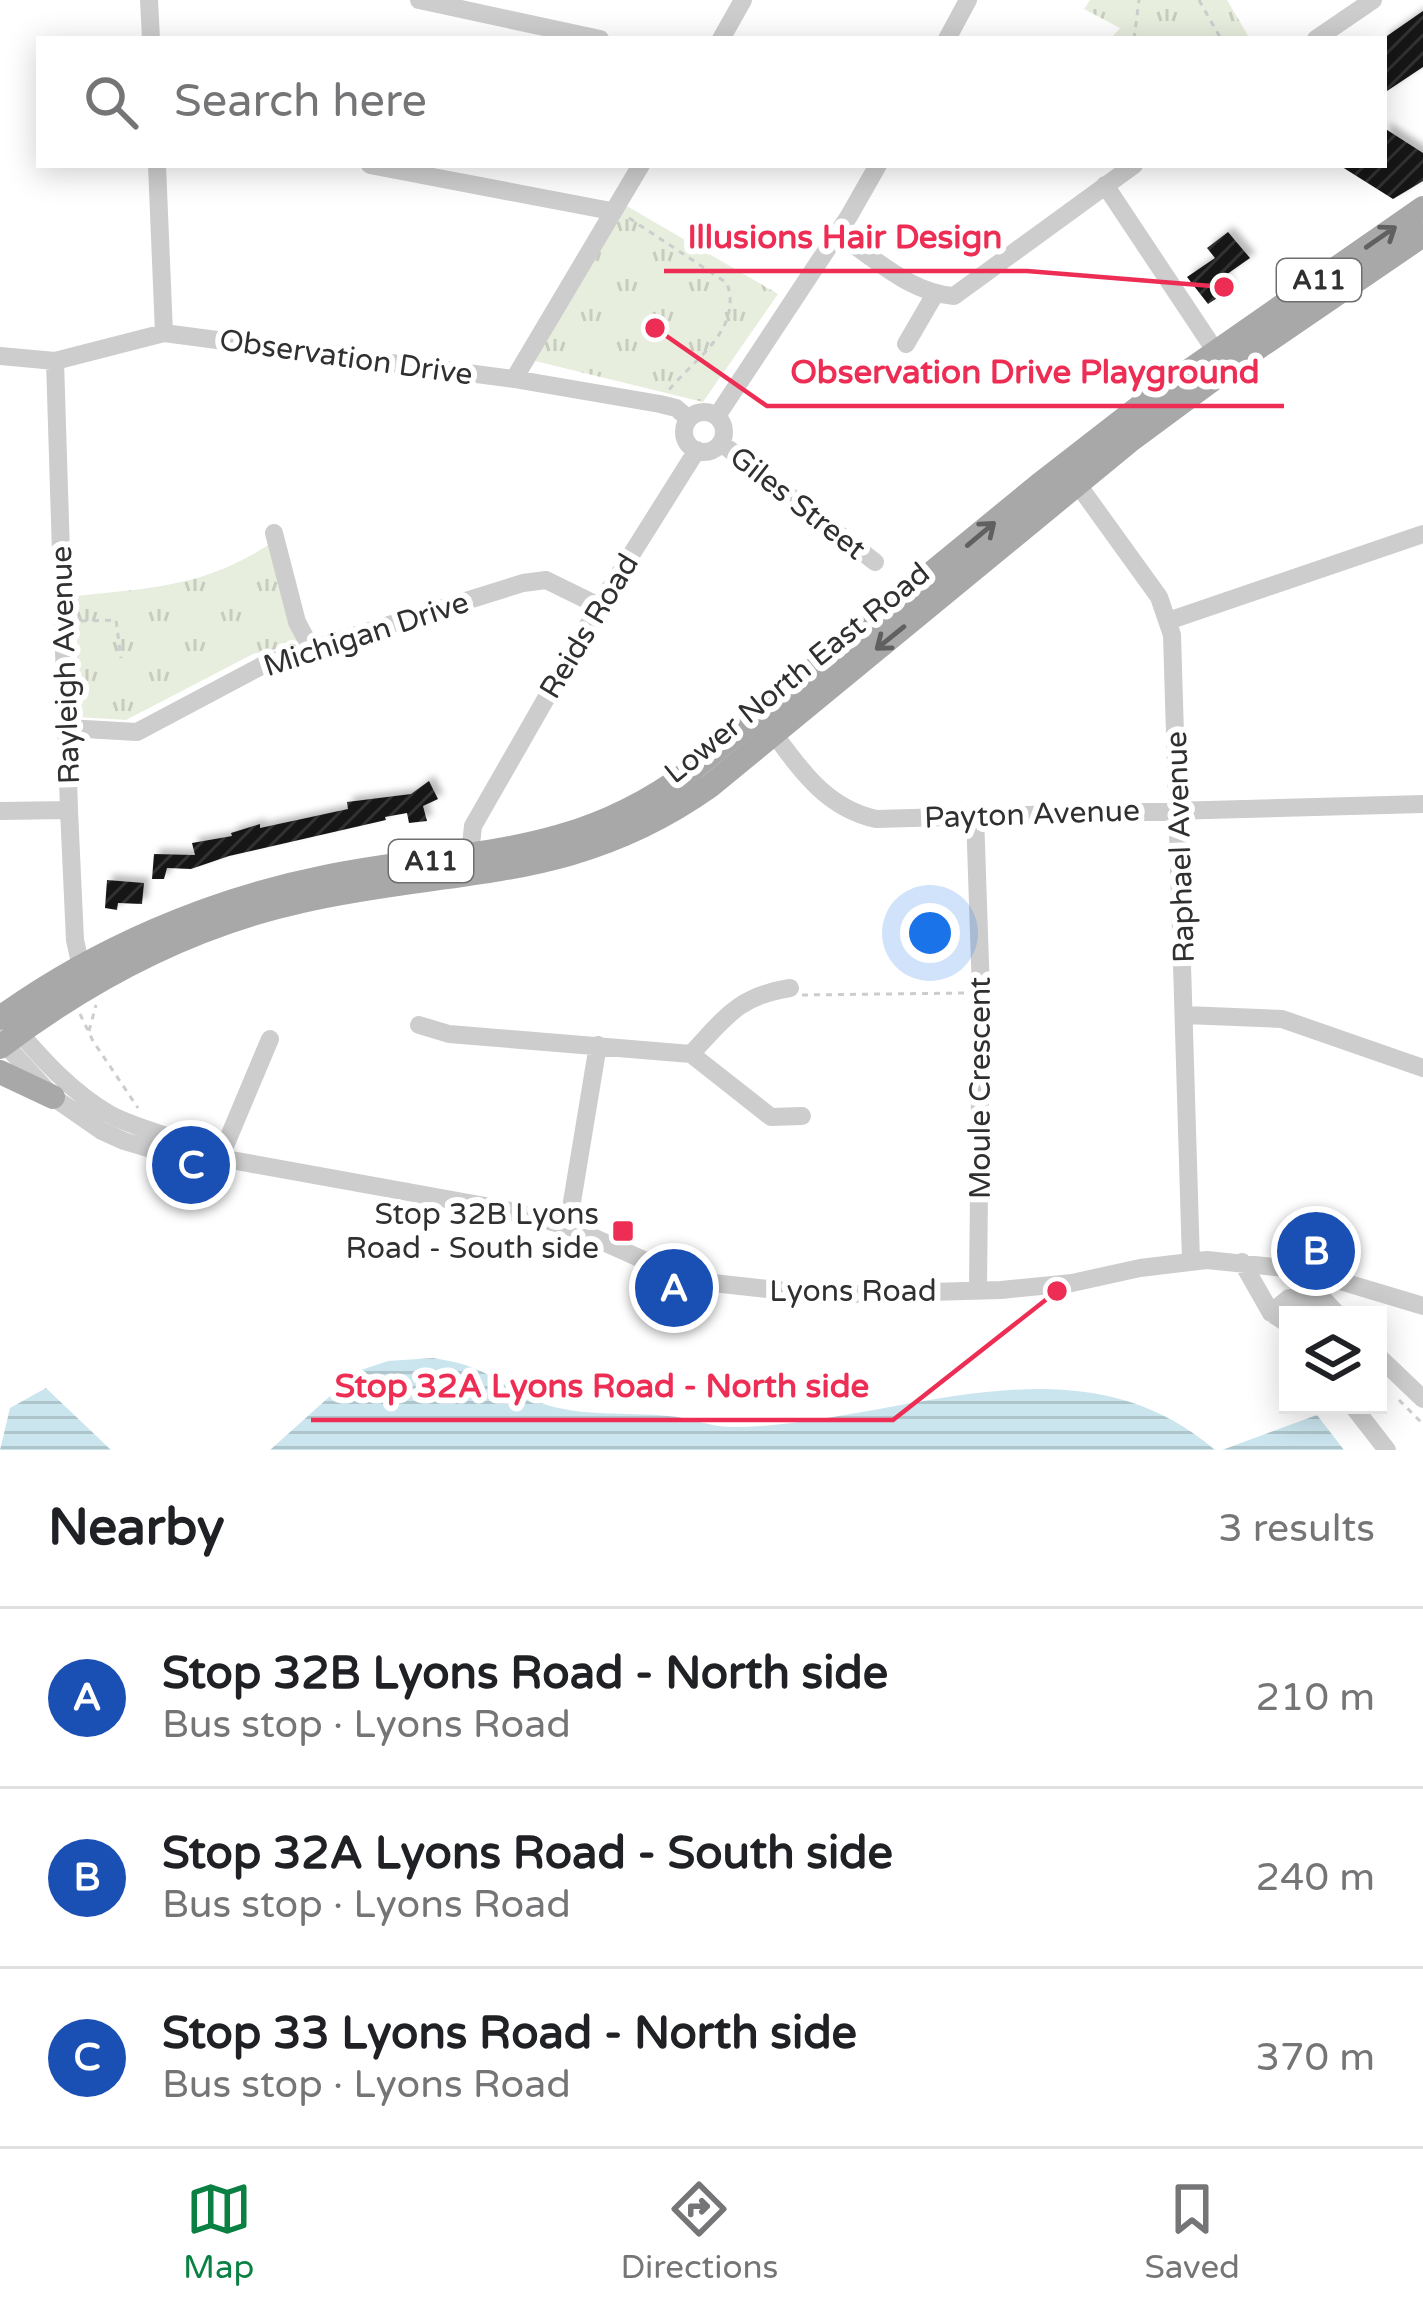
<!DOCTYPE html>
<html lang="en">
<head>
<meta charset="utf-8">
<style>
  body { margin:0; font-family:"Varela Round",sans-serif; background:#f6f6f6; color:#202124 }
  .controls { position:absolute; right:36px; bottom:36px; display:grid; overflow:hidden; border-radius:0px; box-shadow:0 6px 30px #0003 }
  .controls button { width:108px; height:108px; display:grid; place-items:center; padding:0; border:0; border-bottom:3px solid #e0e0e0; background:#fff; color:#202124; font:60px sans-serif }
  .you { position:absolute; left:930px; top:933px; width:42px; height:42px; margin:-30px; border:9px solid #fff; border-radius:50%; background:#1a73e8; box-shadow:0 0 0 18px #1a73e833 }
  .badge { display:grid; place-items:center; width:78px; height:78px; border-radius:50%; background:#0b8043; color:#fff; font-size:39px; font-weight:700 }
  .pin { position:absolute; translate:-50% -50%; border:6px solid #fff; box-shadow:0 3px 12px #0006 }
  .list { margin:0; padding:0; list-style:none }
  h2 { display:flex; justify-content:space-between; align-items:center; height:156px; margin:0; padding:0 48px; font-size:51px }
  h2 small { font-size:39px; font-weight:400; color:#757577 }
  .list li { display:grid; grid-template-columns:78px 1fr auto; gap:36px; align-items:center; box-sizing:border-box; height:180px; padding:0 48px; border-top:3px solid #e0e0e0 }
  .list b { display:block; font-size:45px; white-space:nowrap }
  .list p { margin:0; font-size:39px; white-space:nowrap; color:#757577 }
  .list em { font-size:39px; font-style:normal; color:#757577 }
  .icon { flex:none; width:66px; height:66px; fill:none; stroke:currentColor; stroke-width:2; stroke-linecap:round; stroke-linejoin:round }
  .map { position:relative; flex:none; width:1423px; height:1450px; overflow:hidden }
  .search { position:absolute; background:#fff; box-shadow:0 6px 30px #0003; left:36px; right:36px; top:36px; height:132px; display:flex; align-items:center; gap:30px; box-sizing:border-box; padding:0 42px; border-radius:0px; color:#757577; font-size:45px }
  .sheet { height:696px; background:#fff }
  nav { display:flex; justify-content:space-around; align-items:center; box-sizing:border-box; height:168px; border-top:3px solid #e0e0e0; background:#fff; font-size:33px; color:#757577 }
  nav a { display:grid; justify-items:center; gap:6px }
  nav .on { color:#0b8043 }
  .map>svg:first-child { display:block }
  .park { fill:url(#park-tufts) }
  .water { fill:url(#water-rules) }
  .building { fill:url(#building-hatch); filter:url(#shadow) }
  .lines { fill:none; stroke-linecap:round; stroke-linejoin:round }
  .path { stroke:#cdcdcd; stroke-width:3; stroke-dasharray:6 6; stroke-linecap:butt }
  .minor { stroke:#cdcdcd; stroke-width:18 }
  .major { stroke:#a8a8a8; stroke-width:24 }
  .oneway { stroke:#606060 }
  .poi-dot { fill:#ed2d53; stroke:#fff; stroke-width:4.5 }
  .labels { text-anchor:middle; stroke-width:12; stroke-linejoin:round; paint-order:stroke }
  .shield { fill:#fff; stroke:#6e6e6e; stroke-width:3 }
  .shield-label { font-size:27px; font-weight:bold; fill:#303030 }
  .street-label { font-size:30px; fill:#303030; stroke:#fff }
  .poi-label { font-size:30px; fill:#303030; stroke:#fff; text-anchor:end }
  .leader { fill:none; stroke:#ed2d53; stroke-width:4.5 }
  .callout-dot { fill:#ed2d53; stroke:#fff; stroke-width:4.5 }
  .callout-label { font-size:33px; text-anchor:middle; font-weight:bold; fill:#ed2d53; stroke:#fff; stroke-width:12; stroke-linejoin:round; paint-order:stroke }
</style>
</head>
<body>
<div class="map">
<svg width="1423" height="1450" viewBox="0 0 1423 1450">
  <defs>
    <pattern id="park-tufts" width="24" height="20" patternUnits="userSpaceOnUse" patternTransform="scale(3)"><rect width="24" height="20" fill="#e8eede"/><path d="M3 7l-1-3M5 7V3M7 7l1-3M15 17l-1-3M17 17v-4M19 17l1-3" fill="none" stroke="#c7ccbf"/></pattern>
    <pattern id="water-rules" width="6" height="5" patternUnits="userSpaceOnUse" patternTransform="scale(3)"><rect width="6" height="5" fill="#cae5ee"/><path d="M0 2.5h6" fill="none" stroke="#aec5cc"/></pattern>
    <pattern id="building-hatch" width="6" height="6" patternUnits="userSpaceOnUse" patternTransform="scale(3)"><rect width="6" height="6" fill="#171717"/><path d="M-1 1l2-2M0 6l6-6M5 7l2-2" fill="none" stroke="#303030"/></pattern>
    <filter id="shadow"><feDropShadow dx="5.5" dy="-5.5" stdDeviation="3" flood-color="#0004"/></filter>
  </defs>
  <rect width="100%" height="100%" fill="#fff"/>
  <path class="park" d="M1090,0H1227L1250,39H1110L1120,28L1084,9Z
    M625,205L778,294L703,402L535,361Z
    M270,544L300,644L253,654L126,720L77,717V596C152,588 204,587 270,544Z"/>
  <path class="water" d="M433,1358C444,1360 457,1362 468,1366C494,1374 515,1394 541,1403C580,1417 627,1412 668,1416C689,1417 710,1427 731,1427C893,1427 1073,1328 1215,1450H270L358,1371L388,1361Z
    M46,1388L111,1450H0L10,1408Z
    M1317,1415L1344,1450H1222Z"/>
  <path class="building" d="M1423,11V67L1384,93V38Z
    M1384,128L1423,153V181L1393,199L1339,165H1384Z
    M1228,232L1250,258L1223,277L1231,289L1208,304L1187,277L1215,258L1207,248Z
    M429,781L438,799L423,806L427,821L409,823L407,813L385,817L386,820L229,856L191,869L167,868L164,879H152L154,854L195,855L192,843L232,836L231,833L260,824V828L348,809L347,802L411,794Z
    M107,880L144,883L142,904L118,903L117,910L105,908Z"/>
  <g class="lines">
    <path class="path" d="M1199,0L1221,39
      M1134,39L1139,0
      M629,218L727,283C743,330 694,359 668,391
      M81,621L116,620L121,658
      M802,995L965,993
      M80,1014L93,1041L138,1108
      M89,1031L96,1005
      M1399,1400L1423,1424"/>
    <path class="minor" d="M149,0L151,39
      M419,0L600,39
      M721,39L743,0
      M947,39L968,0
      M1316,39L1373,0
      M157,165L164,333
      M370,165L611,211
      M1105,185L1222,361
      M838,234C873,257 910,293 954,296L1134,165
      M906,344L935,294
      M0,356L55,361L164,333L514,379L660,404L676,408L689,419
      M55,361L69,810L75,940L81,967
      M514,379L641,165
      M684 432a20 20 0 1 1 40 0a20 20 0 1 1-40 0Z
      M717,416L849,216L878,165
      M721,443L875,562
      M1071,475L1159,597L1172,635L1191,1261
      M274,533L297,622L312,650
      M1168,621L1423,534
      M767,724C798,766 823,807 876,819L1423,804
      M67,728L137,732L267,663L523,583L546,580L599,606
      M0,811L69,810
      M975,815L981,993L978,1290
      M469,863L473,826L599,606L697,450
      M1185,1015L1282,1019L1423,1068
      M12,1024C41,1058 71,1092 111,1115C142,1131 179,1137 211,1153
      M419,1025L449,1034L691,1054L771,1117L802,1116
      M0,1039L53,1097L102,1131L124,1141L164,1153L220,1158L502,1209L568,1226L657,1266L704,1282L822,1295L1001,1290L1072,1283L1140,1268L1207,1260L1303,1270L1423,1306
      M691,1054C725,1018 738,996 790,988
      M220,1158L270,1039
      M568,1226L598,1045
      M1242,1262L1271,1313L1288,1324
      M1271,1313L1289,1298L1324,1300L1338,1315
      M1378,1356L1423,1399
      M1352,1405L1387,1450"/>
    <path class="major" d="M0,1018C96,949 210,900 325,877C462,849 570,861 689,772L1039,485L1160,391L1423,208
      M0,1047C91,978 189,926 302,901C455,866 572,884 710,786L1132,439L1228,368L1423,235
      M0,1072L53,1097"/>
  </g>
  <defs><path id="oneway-shaft" d="M-6 0H5M1.5-3L5.5 0L1.5 3" fill="none" stroke-width="1.6" stroke-linecap="round" stroke-linejoin="round" transform="scale(3)"/></defs>
  <g class="oneway">
    <use href="#oneway-shaft" transform="translate(1381 237) rotate(-35)"/>
    <use href="#oneway-shaft" transform="translate(981 534) rotate(-40)"/>
    <use href="#oneway-shaft" transform="translate(890 638) rotate(141)"/>
  </g>
  <rect class="poi-dot" x="611" y="1219" width="24" height="24" rx="6"/>
  <g class="labels">
    <g class="shield">
      <rect x="1277" y="259" width="84" height="42" rx="9"/>
      <rect x="389" y="840" width="84" height="42" rx="9"/>
    </g>
    <g class="shield-label">
      <text x="1319" y="289">A11</text>
      <text x="431" y="870">A11</text>
    </g>
    <g class="street-label">
      <text transform="translate(346 357) rotate(8)" y="10">Observation Drive</text>
      <text transform="translate(798 503) rotate(38)" y="10">Giles Street</text>
      <text transform="translate(589 626) rotate(-59)" y="10">Reids Road</text>
      <text transform="translate(366 634) rotate(-18)" y="10">Michigan Drive</text>
      <text transform="translate(65 665) rotate(-92)" y="10">Rayleigh Avenue</text>
      <text transform="translate(797 673) rotate(-39)" y="10">Lower North East Road</text>
      <text transform="translate(1032 814) rotate(-2)" y="10">Payton Avenue</text>
      <text transform="translate(1180 847) rotate(-92)" y="10">Raphael Avenue</text>
      <text transform="translate(980 1088) rotate(-90)" y="10">Moule Crescent</text>
      <text x="853" y="1301">Lyons Road</text>
    </g>
    <g class="poi-label">
      <text x="599" y="1224">Stop 32B Lyons<tspan x="599" dy="34">Road - South side</tspan></text>
    </g>
  </g>
  <path class="leader" d="M1224 287L1027 271H664M655 328L767 406H1284M1057 1291L893 1420H311"/>
  <g class="callout-dot">
    <circle cx="1224" cy="287" r="12"/>
    <circle cx="655" cy="328" r="12"/>
    <circle cx="1057" cy="1291" r="12"/>
  </g>
  <g class="callout-label">
    <text x="845" y="248">Illusions Hair Design</text>
    <text x="1025" y="383">Observation Drive Playground</text>
    <text x="602" y="1397">Stop 32A Lyons Road - North side</text>
  </g>
</svg>
<div class="controls">
<button><svg class="icon" aria-label="layers" viewBox="0 0 24 24"><path d="M12 4l9 5-9 5-9-5zM3 14l9 5 9-5"/></svg></button>
</div>
<div class="you"></div>
<div class="pin badge" style="left:674px;top:1288px;background:#1a4fb4">A</div>
<div class="pin badge" style="left:1316px;top:1251px;background:#1a4fb4">B</div>
<div class="pin badge" style="left:191px;top:1165px;background:#1a4fb4">C</div>
<div class="search"><svg class="icon" aria-label="search" viewBox="0 0 24 24"><circle cx="10" cy="10" r="6"/><path d="M15 15l6 6"/></svg>Search here</div>
</div>
<section class="sheet">
<h2>Nearby<small>3 results</small></h2>
<ul class="list">
<li><span class="badge" style="background:#1a4fb4">A</span><div><b>Stop 32B Lyons Road - North side</b><p>Bus stop · Lyons Road</p></div><em>210 m</em></li>
<li><span class="badge" style="background:#1a4fb4">B</span><div><b>Stop 32A Lyons Road - South side</b><p>Bus stop · Lyons Road</p></div><em>240 m</em></li>
<li><span class="badge" style="background:#1a4fb4">C</span><div><b>Stop 33 Lyons Road - North side</b><p>Bus stop · Lyons Road</p></div><em>370 m</em></li>
</ul>
</section>
<nav>
<a class="on"><svg class="icon" aria-label="map" viewBox="0 0 24 24"><path d="M3 6l6-2 6 2 6-2v14l-6 2-6-2-6 2zM9 4v14M15 6v14"/></svg>Map</a>
<a><svg class="icon" aria-label="directions" viewBox="0 0 24 24"><path d="M12 3l9 9-9 9-9-9zM9 14v-3h6M13 9l2 2-2 2"/></svg>Directions</a>
<a><svg class="icon" aria-label="saved" viewBox="0 0 24 24"><path d="M7 4h10v16l-5-4-5 4z"/></svg>Saved</a>
</nav>
</body>
</html>
